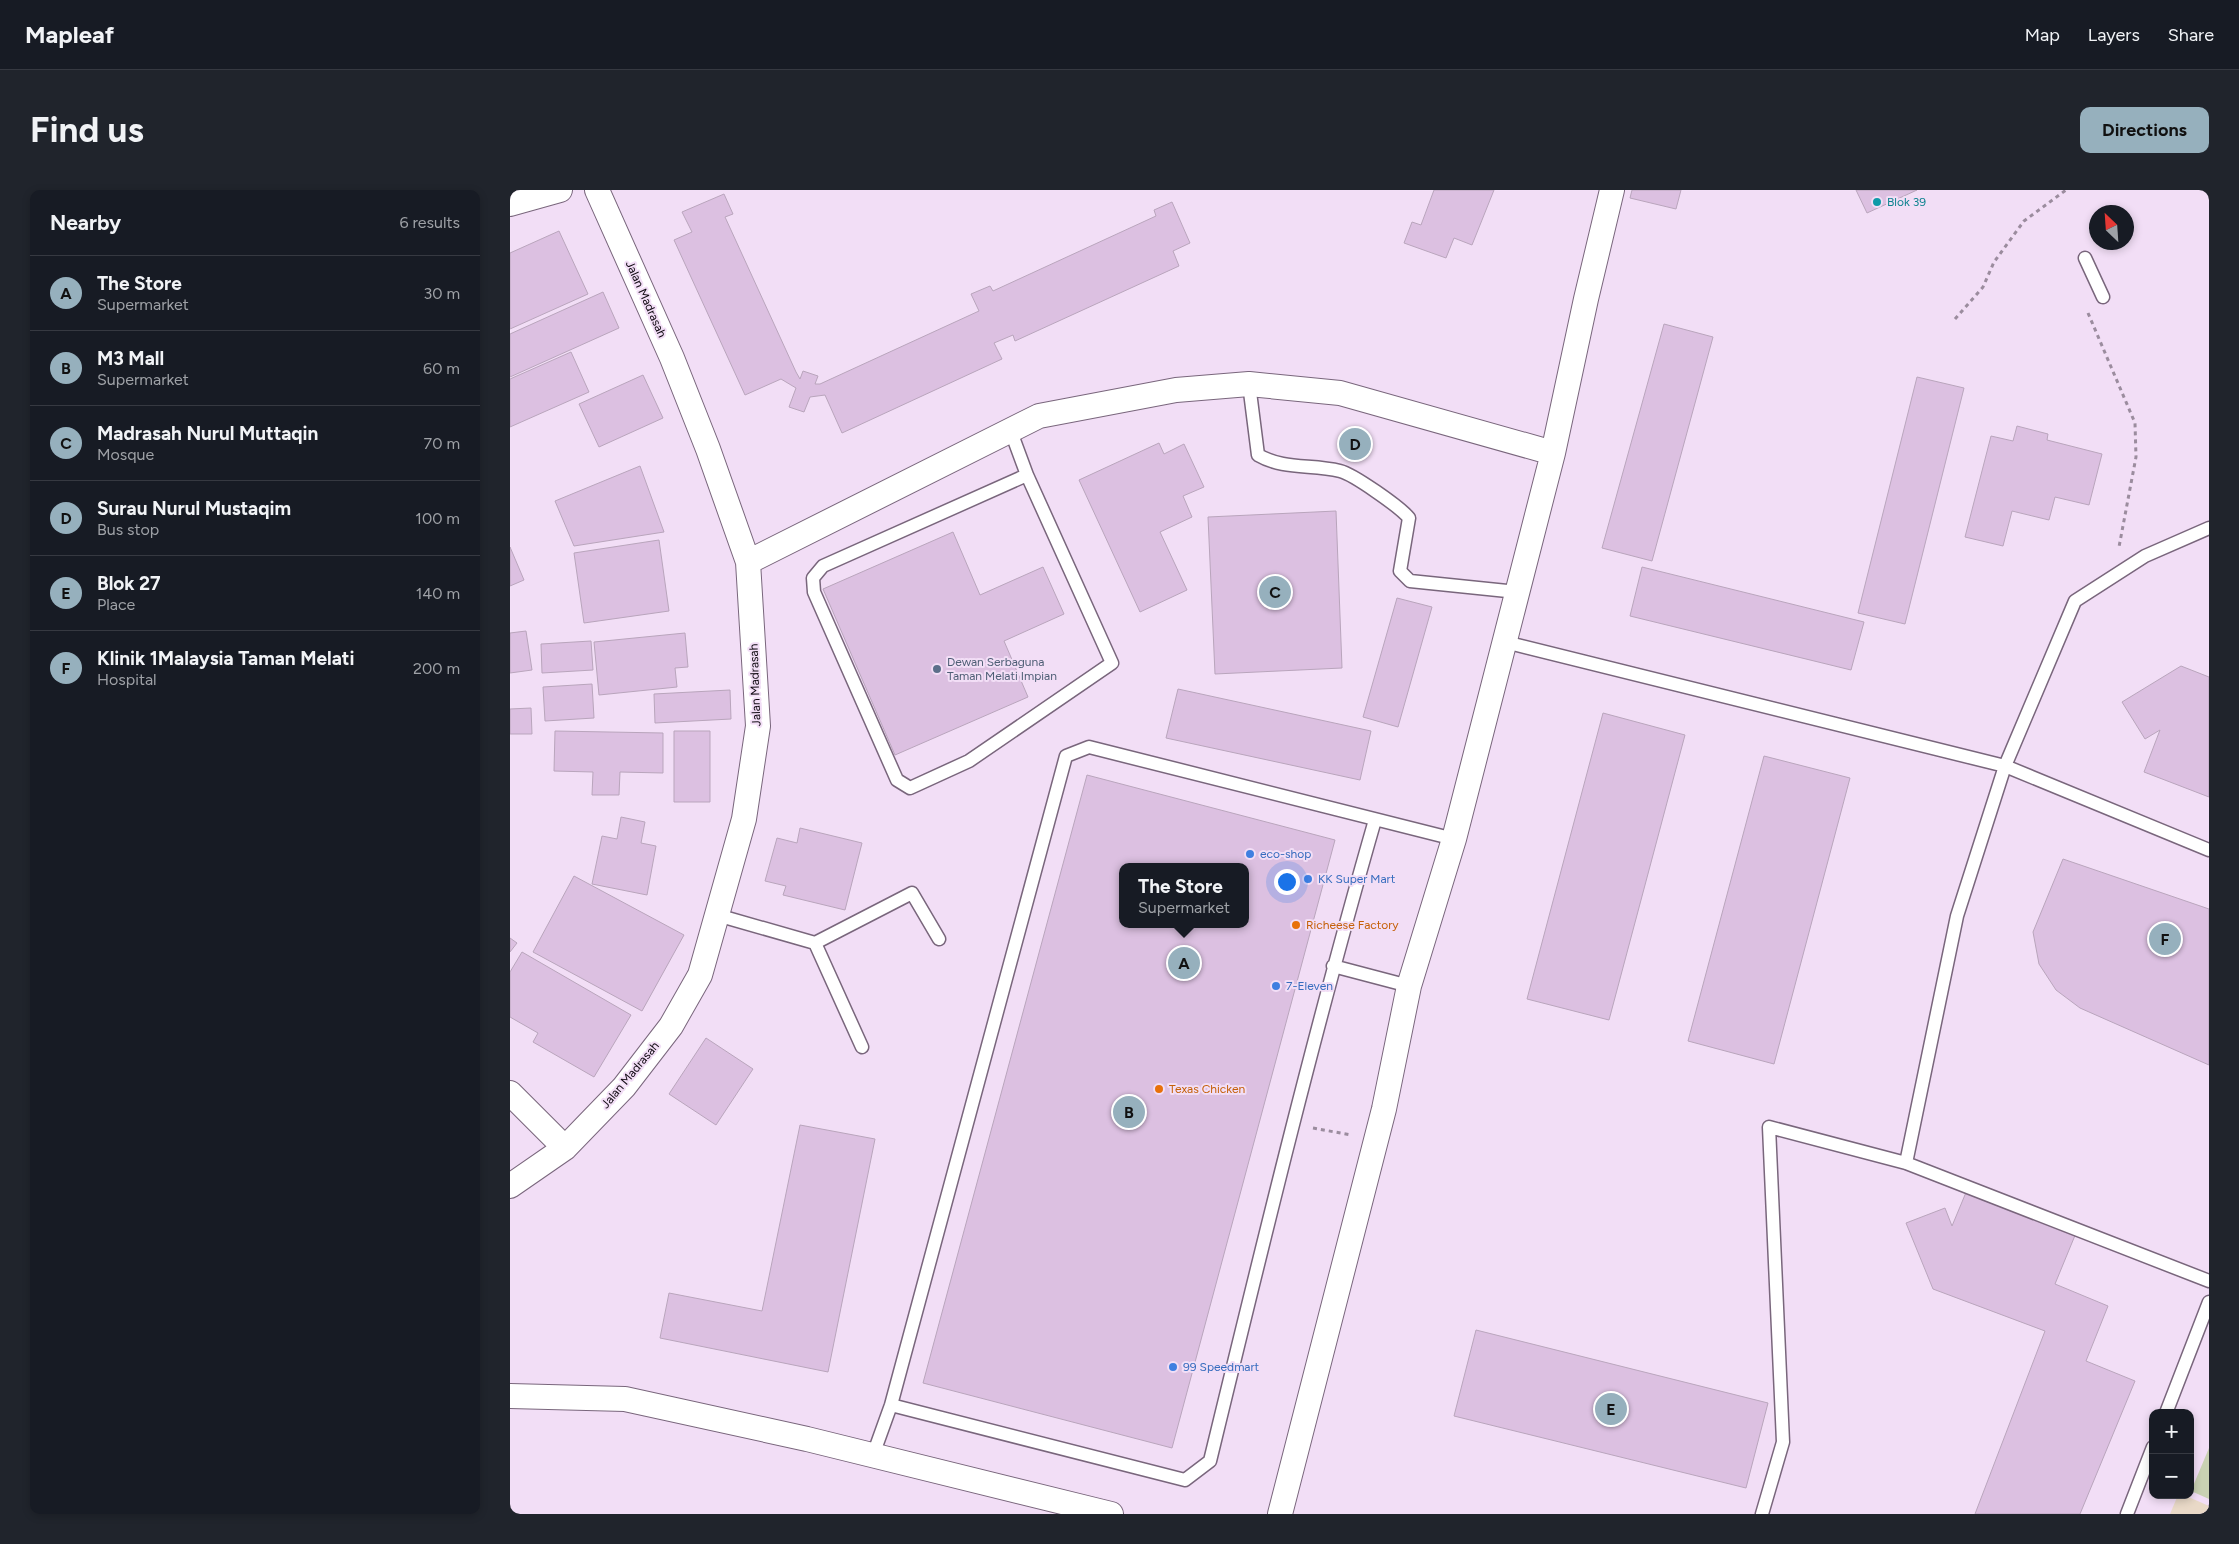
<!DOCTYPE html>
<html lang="en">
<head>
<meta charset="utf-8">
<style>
  body { margin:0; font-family:Figtree,sans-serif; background:#20242c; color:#f1f3f6 }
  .controls { position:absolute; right:15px; bottom:15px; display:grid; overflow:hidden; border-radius:10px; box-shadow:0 2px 8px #0003 }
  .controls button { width:45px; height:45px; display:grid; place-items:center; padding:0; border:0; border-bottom:1px solid #363941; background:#171b24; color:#f1f3f6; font:25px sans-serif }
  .compass { position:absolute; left:1579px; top:15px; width:45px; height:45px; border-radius:50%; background:#171b24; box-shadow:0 2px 8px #0003; rotate:335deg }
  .you { position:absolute; left:776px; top:691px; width:18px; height:18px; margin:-12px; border:4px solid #fff; border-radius:50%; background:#1a73e8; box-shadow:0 0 0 8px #1a73e833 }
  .badge { display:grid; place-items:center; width:32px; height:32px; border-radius:50%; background:#96b0bd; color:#111; font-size:16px; font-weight:700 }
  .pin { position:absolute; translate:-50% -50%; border:2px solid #fff; box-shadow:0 1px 5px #0006 }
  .popup { position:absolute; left:609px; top:673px; width:130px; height:65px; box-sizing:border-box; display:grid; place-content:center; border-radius:10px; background:#171b24; filter:drop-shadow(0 1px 4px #0005); font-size:16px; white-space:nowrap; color:#9ea1a6 }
  .popup b { font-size:19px; color:#f1f3f6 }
  .popup::after { content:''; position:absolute; left:50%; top:100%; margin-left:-10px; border:10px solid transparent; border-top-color:#171b24 }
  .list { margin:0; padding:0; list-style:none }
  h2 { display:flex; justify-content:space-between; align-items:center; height:65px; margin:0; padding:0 20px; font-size:21px }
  h2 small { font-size:16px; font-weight:400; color:#9ea1a6 }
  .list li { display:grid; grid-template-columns:32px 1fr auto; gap:15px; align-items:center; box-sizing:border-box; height:75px; padding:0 20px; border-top:1px solid #363941 }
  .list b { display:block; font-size:19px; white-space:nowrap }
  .list p { margin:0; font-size:16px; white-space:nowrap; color:#9ea1a6 }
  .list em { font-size:16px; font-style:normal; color:#9ea1a6 }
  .map { position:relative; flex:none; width:1699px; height:1324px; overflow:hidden; border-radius:10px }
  header { display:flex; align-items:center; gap:30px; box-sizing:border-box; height:70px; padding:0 25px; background:#171b24; border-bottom:1px solid #363941 }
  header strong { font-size:24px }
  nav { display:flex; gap:28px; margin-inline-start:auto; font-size:18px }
  .intro { display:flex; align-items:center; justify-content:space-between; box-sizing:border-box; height:120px; padding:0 30px }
  h1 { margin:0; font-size:35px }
  .button { padding:12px 22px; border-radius:10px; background:#96b0bd; color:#111; font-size:18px; font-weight:700 }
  main { display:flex; gap:30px; padding:0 30px }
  aside { flex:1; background:#171b24; border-radius:10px; box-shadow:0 2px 8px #0003 }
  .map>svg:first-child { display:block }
  .education { fill:#e9d9c7 }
  .pitch { fill:#c9d1b3 }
  .building { fill:#dcc0e1; stroke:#b9a5bc; fill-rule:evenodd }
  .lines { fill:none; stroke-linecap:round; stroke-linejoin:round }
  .lane-casing { stroke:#79667c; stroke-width:15 }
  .street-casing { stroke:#79667c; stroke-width:26 }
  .path { stroke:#9b8c9e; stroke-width:3; stroke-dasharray:4 4; stroke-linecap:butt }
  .lane { stroke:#fff; stroke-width:12 }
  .street { stroke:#fff; stroke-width:24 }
  .culture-dot { fill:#0f9aa8; stroke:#f2def6; stroke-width:2 }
  .service-dot { fill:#5c6f8a; stroke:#f2def6; stroke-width:2 }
  .shop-dot { fill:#3f7fe0; stroke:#f2def6; stroke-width:2 }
  .food-dot { fill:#e8710a; stroke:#f2def6; stroke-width:2 }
  .labels { text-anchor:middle; stroke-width:4; stroke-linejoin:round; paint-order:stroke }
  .culture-label { font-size:12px; fill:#0d838f; stroke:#f2def6; text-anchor:start }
  .street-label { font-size:12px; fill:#100a12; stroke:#f2def6 }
  .service-label { font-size:12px; fill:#4e5e75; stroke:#f2def6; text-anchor:start }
  .shop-label { font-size:12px; fill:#366cbe; stroke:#f2def6; text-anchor:start }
  .food-label { font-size:12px; fill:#c56008; stroke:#f2def6; text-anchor:start }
</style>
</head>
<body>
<header>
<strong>Mapleaf</strong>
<nav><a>Map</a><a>Layers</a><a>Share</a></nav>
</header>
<div class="intro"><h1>Find us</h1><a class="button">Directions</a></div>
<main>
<aside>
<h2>Nearby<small>6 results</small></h2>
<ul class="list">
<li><span class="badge">A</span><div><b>The Store</b><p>Supermarket</p></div><em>30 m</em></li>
<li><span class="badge">B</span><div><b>M3 Mall</b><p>Supermarket</p></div><em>60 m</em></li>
<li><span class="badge">C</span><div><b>Madrasah Nurul Muttaqin</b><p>Mosque</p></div><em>70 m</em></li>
<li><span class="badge">D</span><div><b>Surau Nurul Mustaqim</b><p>Bus stop</p></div><em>100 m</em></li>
<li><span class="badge">E</span><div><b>Blok 27</b><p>Place</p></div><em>140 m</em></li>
<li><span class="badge">F</span><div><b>Klinik 1Malaysia Taman Melati</b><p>Hospital</p></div><em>200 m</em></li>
</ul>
</aside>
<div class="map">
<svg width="1699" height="1324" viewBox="0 0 1699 1324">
  <rect width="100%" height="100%" fill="#f2def6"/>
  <path class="education" d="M1668,1305H1674L1699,1316V1324H1660Z"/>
  <path class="pitch" d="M1699,1258V1309L1681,1301Z"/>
  <path class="building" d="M924,0H984L962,55L944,48L936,68L894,53L902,32L911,35Z
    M1122,0H1171L1166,19L1120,8Z
    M1346,0H1407L1357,23Z
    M214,4L223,24L215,27L286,182L290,189L293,181L308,186L305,194H310L469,121L461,104L480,96L483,101L646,26L644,20L662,12L680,53L663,61L669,76L505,151L503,145L484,153L492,169L332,243L315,205L300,207L294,222L279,217L286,198L271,189L235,205L164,50L182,42L172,22Z
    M49,41L78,104L0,139V63Z
    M93,102L109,138L0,187V144Z
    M1154,134L1203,147L1142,371L1092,358Z
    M61,162L79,202L0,237V189Z
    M133,185L153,228L89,257L69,214Z
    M1407,187L1454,198L1395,434L1348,423Z
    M1507,236L1538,244L1537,250L1592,264L1579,315L1545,307L1539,330L1502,321L1493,356L1455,347L1481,246L1503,251Z
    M649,253L654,264L674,254L694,297L673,306L682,327L650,342L677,400L630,422L569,290Z
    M130,276L154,342L64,356L45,311Z
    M826,321L832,478L705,484L698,327Z
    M443,342L470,405L533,377L554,424L494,451L518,507L385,565L313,399Z
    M149,350L159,421L74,433L64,363Z
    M0,357L14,390L0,396Z
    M1132,377L1354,432L1341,480L1120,426Z
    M887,408L922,417L888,537L853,527Z
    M16,441L22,480L0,483V443Z
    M175,443L178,477L165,478L167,497L89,505L84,452Z
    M81,451L83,480L32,483L31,454Z
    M1671,476L1699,487V607L1634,582L1650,540L1635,549L1612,512Z
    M82,494L84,528L35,531L33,497Z
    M668,499L861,541L850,590L656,548Z
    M220,500L221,529L145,533L144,504Z
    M21,518L22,544H0V519Z
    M1093,523L1175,545L1099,830L1017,809Z
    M45,541L153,543V583L110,582L109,605H82L83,582L44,581Z
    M164,541H200V612H164Z
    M1254,566L1340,588L1264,874L1178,851Z
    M577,585L825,650L662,1258L413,1193ZM613,677H735V734H613Z
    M111,627L135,632L131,653L146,656L137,705L82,694L92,646L107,649Z
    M290,638L352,653L335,720L273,705L276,696L255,691L267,648L287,653Z
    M1553,669L1699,719V875L1570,818L1546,800L1529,774L1523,742Z
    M64,686L174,745L132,821L23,762Z
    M0,748L7,753L0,762Z
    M12,762L121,825L84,887L23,852L28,843L0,827V782Z
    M196,848L243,879L206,935L159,904Z
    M290,935L365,949L318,1182L150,1148L159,1103L252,1121Z
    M1457,1000L1566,1043L1545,1094L1598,1116L1576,1171L1625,1191L1570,1324H1465L1535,1141L1423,1099L1396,1033L1435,1018L1442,1036Z
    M966,1140L1258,1213L1236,1298L944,1226Z"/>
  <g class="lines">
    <defs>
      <path id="lane" d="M1575,68L1593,107
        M739,194L748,265C774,280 801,274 830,281C843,284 890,317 899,328L890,381L900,391L1007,402
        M500,239L517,285L602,473L459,571L400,598L387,590L304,402L303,388L313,376L517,285
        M995,452L1495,576L1699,660
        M207,725L305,753L352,857
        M305,753L402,703L429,749
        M823,776L899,796
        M1396,973L1447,726L1495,576L1565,411L1635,366L1699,338
        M381,1215L675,1290L700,1271C752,1057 804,842 865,630
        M1656,1223L1699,1112
        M363,1265L381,1215L556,566L579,557L944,649
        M1252,1324L1273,1252L1259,937L1396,973L1699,1091
        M1617,1324L1643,1257"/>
      <path id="street" d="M0,14L50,0
        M238,372L529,226L666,200L739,194L830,203L1043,263
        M0,903L55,958
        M0,996L55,958L114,897L161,836L190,785L234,629L248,536L238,372L198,259L162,168L87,0
        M0,1206L115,1209L297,1249L601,1324
        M770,1324L874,919L899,796L944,649L1043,263L1076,109L1102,0"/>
    </defs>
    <use href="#lane" class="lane-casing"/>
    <use href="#street" class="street-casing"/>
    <path class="path" d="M1578,123L1625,233L1626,267L1609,357
      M1445,129L1473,97L1484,72L1514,31L1556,0
      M803,938L841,945"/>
    <use href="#lane" class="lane"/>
    <use href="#street" class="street"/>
  </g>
  <circle class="culture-dot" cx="1367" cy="12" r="5"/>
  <circle class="service-dot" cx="427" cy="479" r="5"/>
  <g class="shop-dot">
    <circle cx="740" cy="664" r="5"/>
    <circle cx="798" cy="689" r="5"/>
    <circle cx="766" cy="796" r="5"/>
    <circle cx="663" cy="1177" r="5"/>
  </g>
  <g class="food-dot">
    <circle cx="786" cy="735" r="5"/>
    <circle cx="649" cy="899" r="5"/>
  </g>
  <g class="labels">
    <g class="culture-label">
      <text x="1377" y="16">Blok 39</text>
    </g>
    <g class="street-label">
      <text transform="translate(136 109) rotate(66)" y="4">Jalan Madrasah</text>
      <text transform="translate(245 495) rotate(-92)" y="4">Jalan Madrasah</text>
      <text transform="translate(120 885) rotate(-50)" y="4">Jalan Madrasah</text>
    </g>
    <g class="service-label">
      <text x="437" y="476">Dewan Serbaguna<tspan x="437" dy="14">Taman Melati Impian</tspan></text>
    </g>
    <g class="shop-label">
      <text x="750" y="668">eco-shop</text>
      <text x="808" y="693">KK Super Mart</text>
      <text x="776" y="800">7-Eleven</text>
      <text x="673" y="1181">99 Speedmart</text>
    </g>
    <g class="food-label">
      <text x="796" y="739">Richeese Factory</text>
      <text x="659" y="903">Texas Chicken</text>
    </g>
  </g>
</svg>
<div class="controls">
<button>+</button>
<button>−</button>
</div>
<svg class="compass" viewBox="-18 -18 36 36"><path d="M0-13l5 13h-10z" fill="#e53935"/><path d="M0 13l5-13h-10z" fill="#9ea1a6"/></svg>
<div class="you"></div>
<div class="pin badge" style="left:674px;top:773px">A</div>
<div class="popup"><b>The Store</b>Supermarket</div>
<div class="pin badge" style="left:619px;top:922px">B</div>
<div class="pin badge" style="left:765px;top:402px">C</div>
<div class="pin badge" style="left:845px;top:254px">D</div>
<div class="pin badge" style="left:1101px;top:1219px">E</div>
<div class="pin badge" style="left:1655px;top:749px">F</div>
</div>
</main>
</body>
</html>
